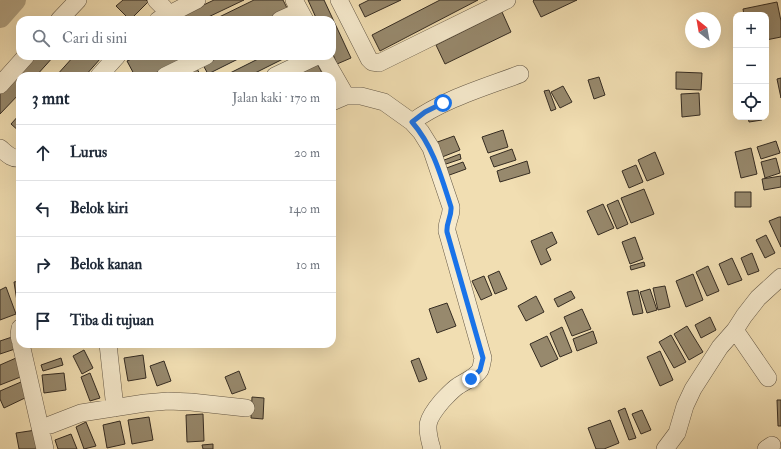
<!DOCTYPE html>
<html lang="id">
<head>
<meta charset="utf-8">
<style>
  body { margin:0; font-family:"IM FELL Double Pica",serif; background:#f2f2f3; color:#1f2937 }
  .controls { position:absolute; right:12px; top:12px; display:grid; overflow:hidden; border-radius:8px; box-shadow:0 4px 16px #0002 }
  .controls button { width:36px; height:36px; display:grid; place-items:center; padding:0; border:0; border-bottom:1px solid #e0e1e3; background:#fff; color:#1f2937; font:20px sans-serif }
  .compass { position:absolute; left:685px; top:12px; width:36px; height:36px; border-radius:50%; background:#fff; box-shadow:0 4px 16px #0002; rotate:329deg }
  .stop { position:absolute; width:12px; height:12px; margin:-9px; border:3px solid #1a73e8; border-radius:50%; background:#fff }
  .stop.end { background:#1a73e8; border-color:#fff; box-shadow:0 1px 4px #0008 }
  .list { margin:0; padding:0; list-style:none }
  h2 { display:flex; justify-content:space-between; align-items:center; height:52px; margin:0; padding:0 16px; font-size:17px }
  h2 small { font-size:13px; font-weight:400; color:#747a83 }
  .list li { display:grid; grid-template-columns:26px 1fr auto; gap:12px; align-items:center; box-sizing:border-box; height:56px; padding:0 16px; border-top:1px solid #e0e1e3 }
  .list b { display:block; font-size:15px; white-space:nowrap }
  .list em { font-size:13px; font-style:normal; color:#747a83 }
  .icon { flex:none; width:22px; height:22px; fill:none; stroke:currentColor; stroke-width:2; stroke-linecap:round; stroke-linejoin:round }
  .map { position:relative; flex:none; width:781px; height:449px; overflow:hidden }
  .search { position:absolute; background:#fff; box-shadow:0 4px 16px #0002; left:16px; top:16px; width:320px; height:44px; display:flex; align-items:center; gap:10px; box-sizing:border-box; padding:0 14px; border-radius:12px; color:#747a83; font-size:15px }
  .panel { position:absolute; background:#fff; box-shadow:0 4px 16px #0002; left:16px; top:72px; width:320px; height:276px; border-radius:12px }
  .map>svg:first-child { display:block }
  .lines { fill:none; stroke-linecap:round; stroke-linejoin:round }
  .river { stroke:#b1a181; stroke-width:22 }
  .building { fill:#97896d; stroke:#352c22 }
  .minor-casing { stroke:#645846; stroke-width:18 }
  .minor { stroke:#f6eacd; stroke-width:17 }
  .route { stroke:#1a73e8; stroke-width:5 }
</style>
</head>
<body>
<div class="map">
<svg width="781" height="449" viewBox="0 0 781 449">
  <rect width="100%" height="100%" fill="#f1deb2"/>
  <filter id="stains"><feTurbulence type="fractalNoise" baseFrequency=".005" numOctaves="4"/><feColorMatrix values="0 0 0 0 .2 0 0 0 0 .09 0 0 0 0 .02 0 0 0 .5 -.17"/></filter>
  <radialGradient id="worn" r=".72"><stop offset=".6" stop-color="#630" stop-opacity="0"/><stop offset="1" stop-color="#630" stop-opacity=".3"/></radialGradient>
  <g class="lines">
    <path class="river" d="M0,17L15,0"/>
  </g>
  <path class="building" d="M123,0H146L148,2L130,20L116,6Z
    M214,0H244L202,20H172Z
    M254,0H283L288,10L266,20H213Z
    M308,0H324L351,58L337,64L332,52V20H317Z
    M369,0H401L365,17L359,5Z
    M440,0H478L380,51L372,35Z
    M534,0H577L541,17L533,1Z
    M777,2L781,21V37L766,40V15H744L743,9Z
    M502,12L511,32L445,64L436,45Z
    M34,56H54L36,76H20V93L0,114V92Z
    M74,56H99L101,58L85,76H56Z
    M138,56H191L149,76H135L127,61Z
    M222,56H244L208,74L203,65Z
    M264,56H289L249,76H224Z
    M317,63L323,75L291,76Z
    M196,67L201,76H177Z
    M676,72L702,73L701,90L676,89Z
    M599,77L605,95L594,99L588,80Z
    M781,78V98L777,79Z
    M563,86L572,102L560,108L551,92Z
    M549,90L556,109L551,111L544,91Z
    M699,93L700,115L682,117L681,94Z
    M20,114V132L11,124Z
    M748,117H762V120L749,122Z
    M503,130L508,147L488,153L482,137Z
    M454,136L460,150L437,159L432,144Z
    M776,141L780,153L761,159L757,147Z
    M751,148L757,174L741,178L735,152Z
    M512,149L516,160L494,167L490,157Z
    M655,152L664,174L647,181L638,160Z
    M460,154L461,159L440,166L439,162Z
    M776,158L780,173L765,178L761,162Z
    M527,161L530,173L500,182L497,171Z
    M463,162L466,169L444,177L441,170Z
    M636,165L643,182L629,188L622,171Z
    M781,176V187L764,190L762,179Z
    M644,189L654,214L631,223L621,198Z
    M735,192H751V207H735Z
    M618,200L628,224L617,229L607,205Z
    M603,204L614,228L598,235L587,211Z
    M779,217H781V247L769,221Z
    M552,232L557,243L546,249L551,260L541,265L531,241Z
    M766,235L775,253L765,258L756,240Z
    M635,237L643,259L630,264L622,242Z
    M752,253L759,271L748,275L741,258Z
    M732,258L742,280L728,285L719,264Z
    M644,262L645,266L631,270L630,266Z
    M708,266L719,291L707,296L696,272Z
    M499,271L507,289L495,294L488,276Z
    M693,274L703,300L686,307L676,281Z
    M484,276L492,295L481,300L472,281Z
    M20,281V308H18L14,282Z
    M665,286L670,307L658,310L653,288Z
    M6,287L16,314L0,320V290Z
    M650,289L657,310L647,313L640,292Z
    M638,290L643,313L633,315L627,292Z
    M571,291L575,298L558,307L554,299Z
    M536,296L544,312L526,321L518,306Z
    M447,303L456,326L437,333L429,309Z
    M582,309L591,329L572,336L564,317Z
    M710,317L716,330L701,338L695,325Z
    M687,326L703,352L689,360L674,334Z
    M562,327L572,352L560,357L550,333Z
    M593,331L597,343L577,351L573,339Z
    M671,335L686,362L674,368L659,342Z
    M547,336L558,359L541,367L530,344Z
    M12,337L15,349L0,354V341Z
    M84,350L93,368L82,374L73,356Z
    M660,351L673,380L660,386L647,357Z
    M143,355L146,378L128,381L124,358Z
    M16,358L23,376L0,385V365Z
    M61,358L63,365L43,371L41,365Z
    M419,358L427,379L419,382L411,361Z
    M164,361L171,381L157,386L150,366Z
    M239,371L246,389L232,394L225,377Z
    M64,373L66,390L44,393L42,375Z
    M90,373L100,398L90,401L81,377Z
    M21,382L27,397L4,408L0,399V391Z
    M252,397L264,398L263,419L251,418Z
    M777,400H781V426H778Z
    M625,408L636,438L629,440L618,411Z
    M642,410L651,430L641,434L632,414Z
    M203,414L204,441L187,442L186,415Z
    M149,417L153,440L132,444L128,420Z
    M610,420L619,443L604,449H596L588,428Z
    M120,421L125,444L107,448L103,425Z
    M86,422L96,446L84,449L76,427Z
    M36,430L40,449H19L16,433Z
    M71,434L77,449H58L55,440Z
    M213,444V449H203L202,445Z"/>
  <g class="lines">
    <defs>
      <path id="minor" d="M156,0L164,8
        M294,0L305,20
        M339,0L369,59L372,62L379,63L507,0
        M59,20L78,0
        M158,20L197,0
        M280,20L300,11
        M323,56L346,96
        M99,76L117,56
        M165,76L206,56
        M275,76L317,56
        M0,85L26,56
        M332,102L346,96H361L384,102L412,122L421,132L431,148L451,207C452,216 446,222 447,231L483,358C482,361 482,366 480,370C475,378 465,381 458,386C452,390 447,396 442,401C426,420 425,425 432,449
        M412,122C444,99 483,88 520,74
        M0,148C6,153 12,160 20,158
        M20,328L19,335L20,340
        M735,330L768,378
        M21,344L45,449
        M108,344L115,408
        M41,427L50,425L81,413L145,403L168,401L191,402L246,408
        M665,449L677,433L685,406L693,389L720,347L735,330L744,316L758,298L781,277
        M766,449L772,445"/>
    </defs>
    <use href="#minor" class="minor-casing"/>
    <use href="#minor" class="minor"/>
  </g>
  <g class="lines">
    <path class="route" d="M443,103L425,112L412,122C433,146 441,176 451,207C452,216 446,222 447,232L483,358L480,370L471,379"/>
  </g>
  <rect width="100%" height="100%" filter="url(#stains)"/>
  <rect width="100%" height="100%" fill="url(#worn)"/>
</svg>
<div class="controls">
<button>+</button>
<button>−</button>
<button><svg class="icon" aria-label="locate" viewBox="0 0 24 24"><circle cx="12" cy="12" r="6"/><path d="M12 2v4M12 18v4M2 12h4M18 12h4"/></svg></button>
</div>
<svg class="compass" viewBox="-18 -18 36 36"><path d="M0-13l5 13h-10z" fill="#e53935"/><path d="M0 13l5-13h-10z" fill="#747a83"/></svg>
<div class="stop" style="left:443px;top:103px"></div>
<div class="stop end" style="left:471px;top:379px"></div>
<div class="search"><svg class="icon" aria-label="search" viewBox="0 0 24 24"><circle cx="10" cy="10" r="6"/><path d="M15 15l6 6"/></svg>Cari di sini</div>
<section class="panel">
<h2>3 mnt<small>Jalan kaki · 170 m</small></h2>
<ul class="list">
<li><svg class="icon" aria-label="ahead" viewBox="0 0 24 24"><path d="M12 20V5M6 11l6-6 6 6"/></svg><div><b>Lurus</b></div><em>20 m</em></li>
<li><svg class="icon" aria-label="left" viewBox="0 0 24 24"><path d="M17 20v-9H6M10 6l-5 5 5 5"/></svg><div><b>Belok kiri</b></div><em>140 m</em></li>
<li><svg class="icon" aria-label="right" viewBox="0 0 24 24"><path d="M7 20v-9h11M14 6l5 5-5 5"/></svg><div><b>Belok kanan</b></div><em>10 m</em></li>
<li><svg class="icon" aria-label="arrive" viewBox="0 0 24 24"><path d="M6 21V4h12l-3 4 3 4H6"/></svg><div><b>Tiba di tujuan</b></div></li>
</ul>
</section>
</div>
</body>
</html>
